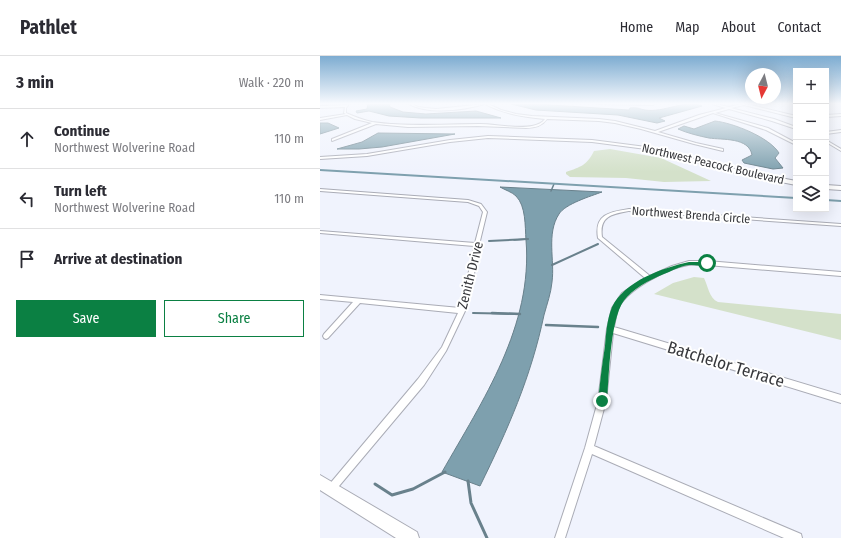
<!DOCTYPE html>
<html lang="en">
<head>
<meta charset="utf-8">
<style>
  body { margin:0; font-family:"Fira Sans Condensed",sans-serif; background:#f7f7f7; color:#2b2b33 }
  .controls { position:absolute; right:12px; top:12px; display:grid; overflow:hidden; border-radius:0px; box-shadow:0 4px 16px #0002 }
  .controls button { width:36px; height:36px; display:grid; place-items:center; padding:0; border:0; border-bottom:1px solid #e1e1e2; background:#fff; color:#2b2b33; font:20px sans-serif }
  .compass { position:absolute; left:425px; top:12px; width:36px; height:36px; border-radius:50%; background:#fff; box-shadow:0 4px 16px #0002; rotate:187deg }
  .stop { position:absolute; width:12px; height:12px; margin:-9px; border:3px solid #0b8043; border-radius:50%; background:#fff }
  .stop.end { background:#0b8043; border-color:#fff; box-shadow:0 1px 4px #0008 }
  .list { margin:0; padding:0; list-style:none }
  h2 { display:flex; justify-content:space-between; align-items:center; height:52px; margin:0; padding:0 16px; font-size:17px }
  h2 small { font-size:13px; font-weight:400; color:#7c7c81 }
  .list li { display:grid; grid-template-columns:26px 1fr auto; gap:12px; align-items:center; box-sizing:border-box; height:60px; padding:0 16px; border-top:1px solid #e1e1e2 }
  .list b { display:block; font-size:15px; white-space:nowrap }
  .list p { margin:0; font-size:13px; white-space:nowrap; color:#7c7c81 }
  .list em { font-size:13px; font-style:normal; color:#7c7c81 }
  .actions { display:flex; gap:8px; padding:12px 16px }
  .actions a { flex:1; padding:9px 0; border:1px solid #0b8043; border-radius:0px; text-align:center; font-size:14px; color:#0b8043 }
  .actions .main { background:#0b8043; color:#fff }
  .icon { flex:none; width:22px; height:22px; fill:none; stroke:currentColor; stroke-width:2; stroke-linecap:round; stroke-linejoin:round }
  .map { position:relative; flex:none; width:521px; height:482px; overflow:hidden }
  header { display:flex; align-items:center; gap:24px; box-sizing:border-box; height:56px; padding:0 20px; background:#fff; border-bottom:1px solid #e1e1e2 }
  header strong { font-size:19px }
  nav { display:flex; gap:22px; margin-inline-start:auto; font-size:14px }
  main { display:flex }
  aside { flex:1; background:#fff }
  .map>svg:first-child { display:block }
  .green { fill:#d4e1ca }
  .water { fill:#7ea0ae; stroke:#69818c }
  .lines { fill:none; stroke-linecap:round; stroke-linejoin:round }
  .stream-far3 { stroke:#69818c; stroke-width:1.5 }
  .stream-far2 { stroke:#69818c; stroke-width:2 }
  .stream-far1 { stroke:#69818c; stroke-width:2.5 }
  .stream { stroke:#69818c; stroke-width:3 }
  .canal { fill:#7ea0ae; fill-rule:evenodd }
  .street-casing { stroke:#aaacb6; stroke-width:2 }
  .secondary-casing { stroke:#aaacb6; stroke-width:2 }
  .street { fill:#fff; fill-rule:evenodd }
  .secondary { fill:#fff; fill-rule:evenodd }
  .route { fill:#0b8043 }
  .labels { text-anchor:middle; stroke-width:4; stroke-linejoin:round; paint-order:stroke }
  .far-street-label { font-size:12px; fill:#37383c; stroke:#fff }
  .street-label { font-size:14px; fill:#37383c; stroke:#fff }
  .near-street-label { font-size:17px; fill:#37383c; stroke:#fff }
</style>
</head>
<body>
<header>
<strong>Pathlet</strong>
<nav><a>Home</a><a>Map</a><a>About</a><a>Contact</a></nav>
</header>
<main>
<aside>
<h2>3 min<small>Walk · 220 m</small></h2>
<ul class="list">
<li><svg class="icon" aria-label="ahead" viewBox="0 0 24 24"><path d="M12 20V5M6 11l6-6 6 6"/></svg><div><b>Continue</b><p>Northwest Wolverine Road</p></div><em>110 m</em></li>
<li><svg class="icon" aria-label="left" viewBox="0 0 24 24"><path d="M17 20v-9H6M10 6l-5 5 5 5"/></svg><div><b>Turn left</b><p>Northwest Wolverine Road</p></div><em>110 m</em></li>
<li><svg class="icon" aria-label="arrive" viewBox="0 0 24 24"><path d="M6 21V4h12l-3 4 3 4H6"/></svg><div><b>Arrive at destination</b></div></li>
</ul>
<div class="actions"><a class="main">Save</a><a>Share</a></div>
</aside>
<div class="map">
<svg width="521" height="482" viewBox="0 0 521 482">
  <rect width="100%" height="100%" fill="#f0f3fd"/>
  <path class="green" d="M290,93L341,102L391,125L344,126L306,122L250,121L246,118V116C261,111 267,109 274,95Z
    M374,221L384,222C388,230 389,242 398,246L521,258V284L334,238L353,227Z"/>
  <path class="water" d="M48,48H69L70,51L83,56L106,58L156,55L181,62H101L69,60L49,55L37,57L36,55L47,53Z
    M191,48H216L309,54L310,52C318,51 319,53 325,54C344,57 365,43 382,50L339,62L345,65L337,67L298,59L216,54Z
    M395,65C413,67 449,81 459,97L455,102L463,112L453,113L424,107L422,104L432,99C429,81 402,84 389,82C379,80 367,77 358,73L364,70L374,73Z
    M0,67H8L19,72L0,78Z
    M58,77L135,78L62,91L39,93H17L42,86Z
    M180,131L282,136C271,140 245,148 239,158C226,178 235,204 232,226C231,237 227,248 224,259C211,321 188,373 160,430L122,416C163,344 213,270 206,184C205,170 206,150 196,140C192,136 185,134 180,131Z"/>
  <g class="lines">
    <path class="stream-far3" d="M231,135L234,128
      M194,184L208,183"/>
    <path class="stream-far2" d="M169,185L208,183
      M232,209L278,188
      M153,257L200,258"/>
    <path class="stream-far1" d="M172,257L200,258
      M226,269L278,271"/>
    <path class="stream" d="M148,425L151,447L167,482
      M55,428L72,439L93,433L125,416"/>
    <path class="canal" d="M0,113L476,141V143L0,115Z
      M506,143L521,144V146L506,145Z"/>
    <defs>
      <path id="street" d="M27,48H29L26,52V57C35,61 43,64 52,66C88,71 124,68 160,68C175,68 197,73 212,70C217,69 222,67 225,63C204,61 184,58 165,48H168L181,54L196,58L212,60L279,63L295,65L335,75L379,59L406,52L392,48H396L409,51L421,48H427L476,60V62L424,49L411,52L454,63L476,71V73L452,65L409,53L395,57L448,72L476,87V89L446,74L393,57L338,76L376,87L403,93V95L374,88L321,73L295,67L279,65L227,63C222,70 215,72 206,72L158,70L88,71L56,68L12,85V83L52,67L35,63L27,59L0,64V62L26,58L24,57L25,51L0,52V50L26,49Z
        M89,48H92L98,51L106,52L116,53L165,48C143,54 110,59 89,48Z
        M279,48H334L333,49Z
        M521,58V60L506,61V59Z
        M521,74V76L506,78V76Z
        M506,84L521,93V95L506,86Z
        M0,133L148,144L161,148L167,156L159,189L152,230L145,255L126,295L104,329L14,436L11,438L8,436L6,433L8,430L98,323L122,291L138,257L40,247L8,282L6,283L4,282L3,280L4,278L33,246L0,243V239L140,252L146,230L154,190L0,177V175L155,187L163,156L159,150L148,146L0,135Z
        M309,153L521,168V170L309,155C292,158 279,160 282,181L330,220L352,210L369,205H387L521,216V220L387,209C381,209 374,208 368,209C348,212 306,234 298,253C296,259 295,266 294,271L521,339V347L293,277L286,345L274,390L481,478L482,482H464L272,398L245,482H235L265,392L278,345L287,273L292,252L302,237L325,222L278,182C274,158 290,156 309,153Z"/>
      <path id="secondary" d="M168,80L272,84L326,91L411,112L476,125V129L411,116L326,93L272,86L168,82L130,86L47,100L0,103V101L47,98L130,84Z
        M506,129L521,130V134L506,133Z
        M0,419L97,476L99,482H76L0,434Z"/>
    </defs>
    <use href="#street" class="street-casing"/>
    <use href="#secondary" class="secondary-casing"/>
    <use href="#street" class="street"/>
    <use href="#secondary" class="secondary"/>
  </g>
  <linearGradient id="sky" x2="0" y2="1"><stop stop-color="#7dacd1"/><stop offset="0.41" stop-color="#f8fafe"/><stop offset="1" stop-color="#f8fafe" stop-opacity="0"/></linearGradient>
  <rect width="521" height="116" fill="url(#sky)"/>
  <path class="route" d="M369,206H387L390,207C385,211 376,209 369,209C362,210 355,213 349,216C334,222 318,229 307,241C290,256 289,321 287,345L285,348L282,349L279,348L278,345C280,327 282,308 285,290C286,278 287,263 292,251C305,225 342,212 369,206Z"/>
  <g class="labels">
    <g class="far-street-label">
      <text transform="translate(393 108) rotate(13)" y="4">Northwest Peacock Boulevard</text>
      <text transform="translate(371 159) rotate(4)" y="4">Northwest Brenda Circle</text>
    </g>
    <g class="street-label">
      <text transform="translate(150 219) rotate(-76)" y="5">Zenith Drive</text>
    </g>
    <g class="near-street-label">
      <text transform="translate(406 308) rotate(17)" y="6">Batchelor Terrace</text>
    </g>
  </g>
</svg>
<div class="controls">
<button>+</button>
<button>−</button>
<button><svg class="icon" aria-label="locate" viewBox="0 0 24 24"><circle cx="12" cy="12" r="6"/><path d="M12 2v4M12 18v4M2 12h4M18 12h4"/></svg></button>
<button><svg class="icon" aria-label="layers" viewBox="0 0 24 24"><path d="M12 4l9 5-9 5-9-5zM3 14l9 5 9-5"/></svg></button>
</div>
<svg class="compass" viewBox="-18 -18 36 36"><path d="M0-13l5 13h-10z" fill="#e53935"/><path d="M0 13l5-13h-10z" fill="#7c7c81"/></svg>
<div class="stop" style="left:387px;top:207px"></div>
<div class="stop end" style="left:282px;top:345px"></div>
</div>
</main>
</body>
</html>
